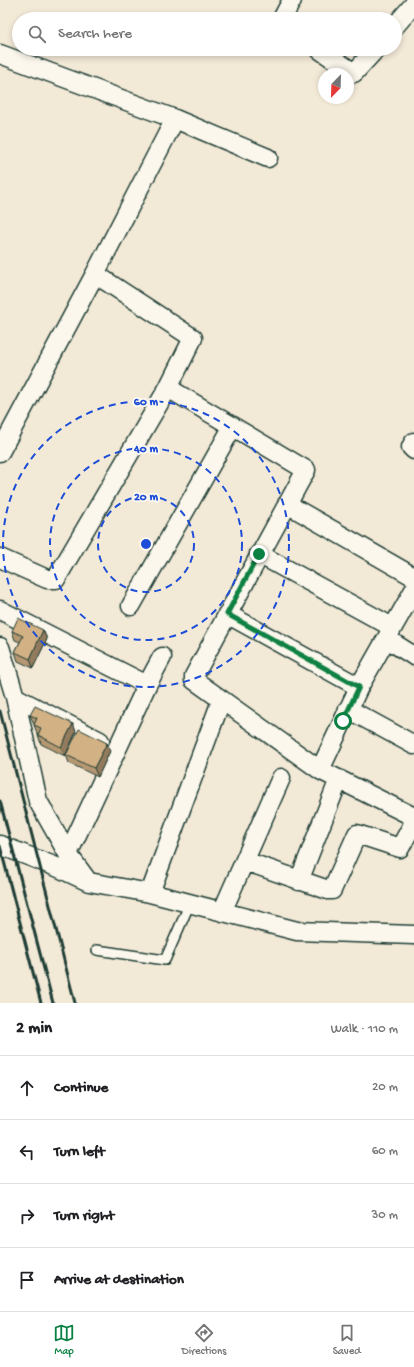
<!DOCTYPE html>
<html lang="en">
<head>
<meta charset="utf-8">
<style>
  body { margin:0; font-family:"Gochi Hand",sans-serif; background:#f6f6f6; color:#202124 }
  .compass { position:absolute; left:318px; top:68px; width:36px; height:36px; border-radius:50%; background:#fff; box-shadow:0 2px 6px #0003; rotate:203deg }
  .stop { position:absolute; width:12px; height:12px; margin:-9px; border:3px solid #0b8043; border-radius:50%; background:#fff }
  .stop.end { background:#0b8043; border-color:#fff; box-shadow:0 1px 4px #0008 }
  .list { margin:0; padding:0; list-style:none }
  h2 { display:flex; justify-content:space-between; align-items:center; height:52px; margin:0; padding:0 16px; font-size:17px }
  h2 small { font-size:13px; font-weight:400; color:#757577 }
  .list li { display:grid; grid-template-columns:26px 1fr auto; gap:12px; align-items:center; box-sizing:border-box; height:64px; padding:0 16px; border-top:1px solid #e0e0e0 }
  .list b { display:block; font-size:15px; white-space:nowrap }
  .list em { font-size:13px; font-style:normal; color:#757577 }
  .icon { flex:none; width:22px; height:22px; fill:none; stroke:currentColor; stroke-width:2; stroke-linecap:round; stroke-linejoin:round }
  .map { position:relative; flex:none; width:414px; height:1003px; overflow:hidden }
  .search { position:absolute; background:#fff; box-shadow:0 2px 6px #0003; left:12px; right:12px; top:12px; height:44px; display:flex; align-items:center; gap:10px; box-sizing:border-box; padding:0 14px; border-radius:22px; color:#757577; font-size:15px }
  .sheet { height:308px; background:#fff }
  nav { display:flex; justify-content:space-around; align-items:center; box-sizing:border-box; height:56px; border-top:1px solid #e0e0e0; background:#fff; font-size:11px; color:#757577 }
  nav a { display:grid; justify-items:center; gap:2px }
  nav .on { color:#0b8043 }
  .map>svg:first-child { display:block }
  .lines { fill:none; stroke-linecap:round; stroke-linejoin:round }
  .service-casing { stroke:#1f3d34; stroke-width:12 }
  .minor-casing { stroke:#1f3d34; stroke-width:21 }
  .service { stroke:#fbf7ec; stroke-width:9 }
  .minor { stroke:#fbf7ec; stroke-width:18 }
  .rail { stroke:#1f3d34; stroke-width:3 }
  .wall { fill:#b59872; stroke:#1f3d34 }
  .shaded-wall { fill:#937c5d; stroke:#1f3d34 }
  .building { fill:#d2b185; stroke:#1f3d34 }
  .route { stroke:#0b8043; stroke-width:5 }
  .ring { fill:none; stroke:#1d4ed8; stroke-width:2; stroke-dasharray:7 5 }
  .centre { fill:#1d4ed8; stroke:#fbf7ec; stroke-width:2 }
  .ring-label { font-size:12px; text-anchor:middle; font-weight:bold; fill:#1d4ed8; stroke:#fbf7ec; stroke-width:4; stroke-linejoin:round; paint-order:stroke }
</style>
</head>
<body>
<div class="map">
<svg width="414" height="1003" viewBox="0 0 414 1003">
  <rect width="100%" height="100%" fill="#f3e9d7"/>
  <filter id="ink" filterUnits="userSpaceOnUse"><feTurbulence type="fractalNoise" baseFrequency=".025" numOctaves="2"/><feDisplacementMap in="SourceGraphic" scale="8" xChannelSelector="R" yChannelSelector="G"/><feConvolveMatrix kernelMatrix="1 2 1 2 8 2 1 2 1" color-interpolation-filters="sRGB"/></filter>
  <g filter="url(#ink)">
    <g class="lines">
      <defs>
        <path id="service" d="M97,950L165,960L190,903"/>
        <path id="minor" d="M282,19L292,0
          M395,26L414,4
          M319,49L354,73L376,49
          M0,54L175,119L95,274L193,338L168,388L306,470L194,676V680L320,770L414,817
          M175,119L268,158
          M414,442L411,447L414,450
          M0,452L95,274
          M287,504L414,577
          M259,554L392,627
          M0,558L47,579H56L168,388
          M131,606L233,426
          M0,610L147,685
          M227,614L359,687
          M387,639L414,656
          M0,647L15,697L38,801L68,854L87,880
          M15,697L100,741
          M348,709L414,745
          M320,770L359,687L414,590
          M0,845L59,868L89,882L150,893L297,931L414,935
          M68,854L147,685L162,657
          M245,861L328,890H332L357,834L400,848L414,822
          M299,881L339,779
          M150,893L221,701
          M222,912L281,778"/>
      </defs>
      <use href="#service" class="service-casing"/>
      <use href="#minor" class="minor-casing"/>
      <use href="#service" class="service"/>
      <use href="#minor" class="minor"/>
      <path class="rail" d="M0,711L75,1003
        M0,801L53,1003
        M0,846L41,1003"/>
    </g>
    <path class="wall" d="M43,630L47,639L33,668L18,661L15,652L20,642L15,640L12,631Z
      M30,715L73,724L76,732L65,756L41,744L38,735V734L37,733L34,725V724Z
      M107,743L110,751L98,777L69,763L66,755Z"/>
    <path class="shaded-wall" d="M43,630L47,639L33,668L30,659Z
      M73,724L76,732L65,756L61,747Z
      M107,743L110,751L98,777L94,768Z"/>
    <path class="building" d="M18,618L43,630L30,659L15,652L23,636L12,631Z
      M35,706L73,724L61,747L38,735L41,728L34,725L37,718L30,715Z
      M79,729L107,743L94,768L66,755Z"/>
  </g>
  <g class="lines" filter="url(#ink)">
    <path class="route" d="M259,554L227,614L359,687L343,721"/>
  </g>
  <g class="ring">
    <circle cx="146" cy="544" r="48"/>
    <circle cx="146" cy="544" r="96"/>
    <circle cx="146" cy="544" r="143"/>
  </g>
  <circle cx="146" cy="544" r="6" class="centre"/>
  <g class="ring-label">
    <text x="146" y="405">60 m</text>
    <text x="146" y="452">40 m</text>
    <text x="146" y="500">20 m</text>
  </g>
</svg>
<svg class="compass" viewBox="-18 -18 36 36"><path d="M0-13l5 13h-10z" fill="#e53935"/><path d="M0 13l5-13h-10z" fill="#757577"/></svg>
<div class="stop" style="left:343px;top:721px"></div>
<div class="stop end" style="left:259px;top:554px"></div>
<div class="search"><svg class="icon" aria-label="search" viewBox="0 0 24 24"><circle cx="10" cy="10" r="6"/><path d="M15 15l6 6"/></svg>Search here</div>
</div>
<section class="sheet">
<h2>2 min<small>Walk · 110 m</small></h2>
<ul class="list">
<li><svg class="icon" aria-label="ahead" viewBox="0 0 24 24"><path d="M12 20V5M6 11l6-6 6 6"/></svg><div><b>Continue</b></div><em>20 m</em></li>
<li><svg class="icon" aria-label="left" viewBox="0 0 24 24"><path d="M17 20v-9H6M10 6l-5 5 5 5"/></svg><div><b>Turn left</b></div><em>60 m</em></li>
<li><svg class="icon" aria-label="right" viewBox="0 0 24 24"><path d="M7 20v-9h11M14 6l5 5-5 5"/></svg><div><b>Turn right</b></div><em>30 m</em></li>
<li><svg class="icon" aria-label="arrive" viewBox="0 0 24 24"><path d="M6 21V4h12l-3 4 3 4H6"/></svg><div><b>Arrive at destination</b></div></li>
</ul>
</section>
<nav>
<a class="on"><svg class="icon" aria-label="map" viewBox="0 0 24 24"><path d="M3 6l6-2 6 2 6-2v14l-6 2-6-2-6 2zM9 4v14M15 6v14"/></svg>Map</a>
<a><svg class="icon" aria-label="directions" viewBox="0 0 24 24"><path d="M12 3l9 9-9 9-9-9zM9 14v-3h6M13 9l2 2-2 2"/></svg>Directions</a>
<a><svg class="icon" aria-label="saved" viewBox="0 0 24 24"><path d="M7 4h10v16l-5-4-5 4z"/></svg>Saved</a>
</nav>
</body>
</html>
